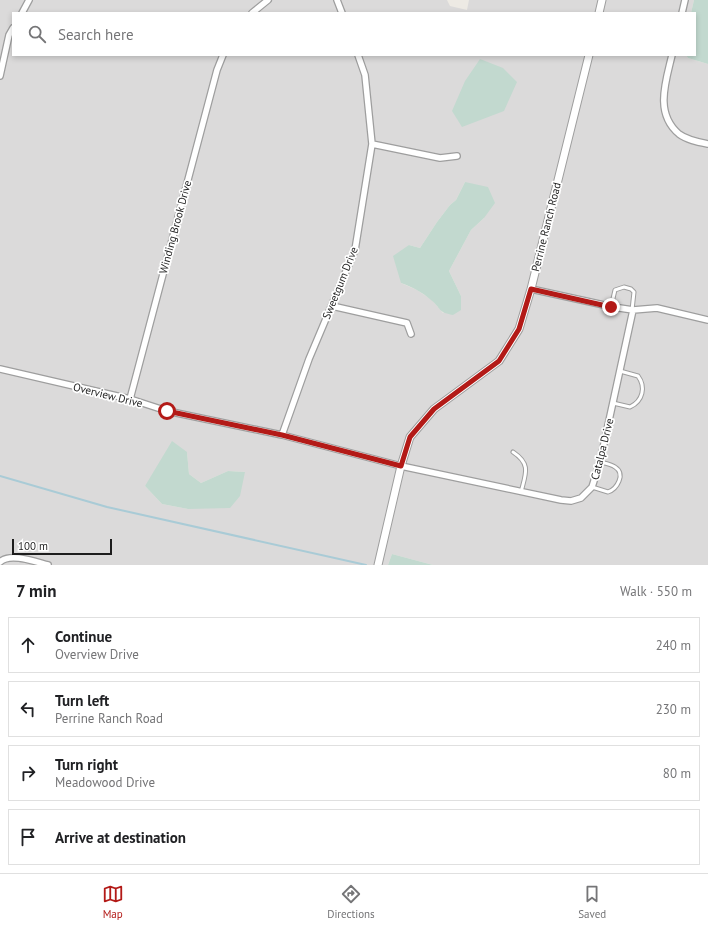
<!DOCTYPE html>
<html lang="en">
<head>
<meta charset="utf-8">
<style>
  body { margin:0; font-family:"PT Sans",sans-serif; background:#f6f6f6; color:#202124 }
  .scale { position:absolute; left:12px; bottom:10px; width:100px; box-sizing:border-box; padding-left:4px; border:2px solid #1d1d1d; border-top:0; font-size:11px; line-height:14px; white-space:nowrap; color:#1d1d1d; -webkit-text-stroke:3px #fff; paint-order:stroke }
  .stop { position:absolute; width:12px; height:12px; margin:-9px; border:3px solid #b31a17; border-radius:50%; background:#fff }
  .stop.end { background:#b31a17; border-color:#fff; box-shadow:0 1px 4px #0008 }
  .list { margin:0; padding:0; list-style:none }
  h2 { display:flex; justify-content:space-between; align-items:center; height:52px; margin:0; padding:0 16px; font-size:17px }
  h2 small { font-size:13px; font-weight:400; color:#757577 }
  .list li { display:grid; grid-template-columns:26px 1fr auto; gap:12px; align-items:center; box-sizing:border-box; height:56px; margin:0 8px 8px; padding:0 8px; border:1px solid #e0e0e0; border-radius:0px }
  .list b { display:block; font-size:15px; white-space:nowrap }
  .list p { margin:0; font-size:13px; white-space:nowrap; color:#757577 }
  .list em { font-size:13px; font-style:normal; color:#757577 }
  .icon { flex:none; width:22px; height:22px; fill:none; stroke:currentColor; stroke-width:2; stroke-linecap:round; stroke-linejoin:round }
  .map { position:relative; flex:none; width:708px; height:565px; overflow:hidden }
  .search { position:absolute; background:#fff; box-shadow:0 2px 6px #0003; left:12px; right:12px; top:12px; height:44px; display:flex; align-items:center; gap:10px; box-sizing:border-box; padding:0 14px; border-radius:0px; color:#757577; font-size:15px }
  .sheet { height:308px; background:#fff }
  nav { display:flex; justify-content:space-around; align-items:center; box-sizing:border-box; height:56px; border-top:1px solid #e0e0e0; background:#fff; font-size:11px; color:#757577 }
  nav a { display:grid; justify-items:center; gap:2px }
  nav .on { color:#b31a17 }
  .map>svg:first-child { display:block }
  .residential { fill:#dbdada; fill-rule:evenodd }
  .wetland { fill:#c2d9cf }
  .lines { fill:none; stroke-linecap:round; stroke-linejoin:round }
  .stream { stroke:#a9cbd6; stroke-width:2 }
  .service-casing { stroke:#9e9e9e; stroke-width:5 }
  .minor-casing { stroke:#9e9e9e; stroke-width:8 }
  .tertiary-casing { stroke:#9e9e9e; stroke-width:9 }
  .service { stroke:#fff; stroke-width:3 }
  .minor { stroke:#fff; stroke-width:5.5 }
  .tertiary { stroke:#fff; stroke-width:7 }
  .route { stroke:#b31a17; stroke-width:5 }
  .labels { text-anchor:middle; stroke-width:3.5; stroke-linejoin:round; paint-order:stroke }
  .street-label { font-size:11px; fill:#1d1d1d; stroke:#fff }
</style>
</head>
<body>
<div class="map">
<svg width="708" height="565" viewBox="0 0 708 565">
  <rect width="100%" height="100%" fill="#edeae4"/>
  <path class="residential" d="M0,0H447L450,6L467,10L469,0H598L595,13H13V55H585L527,288L516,328L496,359L432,406L407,435L398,465L374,565H0ZM465,182L484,218L471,230L449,271L461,296L443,313L432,300L417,290L401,283L409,245L420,248L437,222L450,205L456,200ZM187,452L189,474L201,483L228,471L245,472L188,509L162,504L145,486Z
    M606,0H694L691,13H603Z
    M593,55H686L688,58L708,64V565H433L392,554L388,565H382L405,467L414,439L437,411L501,364L523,330L535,290Z"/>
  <path class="wetland" d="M694,0H708V64L688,58L686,55H695V13H691Z
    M480,59L503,68L517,82L504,111L462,127L452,111L465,81Z
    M465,182L488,187L495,203L484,218L471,230L449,271L461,296V310L453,315C437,312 442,309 431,300C422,292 412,287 401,283L393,256L409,245L420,248L437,222L450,205L456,200Z
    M172,441L187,452L189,474L201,483L228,471L245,472L240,496L230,508L188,509L162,504L145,486Z
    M392,554L433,565H388Z"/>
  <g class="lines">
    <path class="stream" d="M0,476L107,507L366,565"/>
    <defs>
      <path id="service" d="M611,307L615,290L624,287L631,289L634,292L632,310
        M613,403L630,407C643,401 646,387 638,376L620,371
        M513,452C531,464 526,473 521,492
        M592,487L608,492C617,489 626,474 615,467C611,464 604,463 600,462"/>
      <path id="minor" d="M337,0L342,13
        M22,13L29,0
        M252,13L268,0
        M682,13L685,0
        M672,55C666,81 654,113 679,134C687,140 698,142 708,144
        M0,76L9,35L13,28
        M372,144L440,158L457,156
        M531,289L613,307L633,310L657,308L708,320
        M332,306L407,323L411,334
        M0,369L130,399L167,411L282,435L401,466L561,500L571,501L581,498L592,487L600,462L633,310
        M130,399L217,70L223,55
        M282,435L309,359L355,250L372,144L365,75L358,55
        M0,562C10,552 36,562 48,565"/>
      <path id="tertiary" d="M599,13L602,0
        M378,565L401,466L410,437L434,409L499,361L519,329L531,289L589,55"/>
    </defs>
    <use href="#service" class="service-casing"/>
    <use href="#minor" class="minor-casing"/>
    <use href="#tertiary" class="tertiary-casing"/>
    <use href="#service" class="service"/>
    <use href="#minor" class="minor"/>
    <use href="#tertiary" class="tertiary"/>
  </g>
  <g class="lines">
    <path class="route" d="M167,411L282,435L401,466L410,437L434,409L499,361L519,329L531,289L611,307"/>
  </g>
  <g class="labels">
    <g class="street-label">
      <text transform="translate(175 227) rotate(-75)" y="4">Winding Brook Drive</text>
      <text transform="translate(546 227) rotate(-76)" y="4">Perrine Ranch Road</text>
      <text transform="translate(340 283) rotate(-68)" y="4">Sweetgum Drive</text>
      <text transform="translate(108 395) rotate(14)" y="4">Overview Drive</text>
      <text transform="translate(602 449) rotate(-76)" y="4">Catalpa Drive</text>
    </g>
  </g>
</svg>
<div class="scale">100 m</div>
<div class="stop" style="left:167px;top:411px"></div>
<div class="stop end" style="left:611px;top:307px"></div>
<div class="search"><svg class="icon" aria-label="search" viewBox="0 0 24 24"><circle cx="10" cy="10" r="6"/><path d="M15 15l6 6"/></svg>Search here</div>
</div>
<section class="sheet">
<h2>7 min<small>Walk · 550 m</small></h2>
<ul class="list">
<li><svg class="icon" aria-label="ahead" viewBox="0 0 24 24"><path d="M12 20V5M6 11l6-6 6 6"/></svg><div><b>Continue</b><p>Overview Drive</p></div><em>240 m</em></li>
<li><svg class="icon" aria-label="left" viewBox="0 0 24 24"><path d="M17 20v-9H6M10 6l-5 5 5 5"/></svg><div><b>Turn left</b><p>Perrine Ranch Road</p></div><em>230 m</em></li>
<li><svg class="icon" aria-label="right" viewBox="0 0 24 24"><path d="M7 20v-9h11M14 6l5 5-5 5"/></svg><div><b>Turn right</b><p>Meadowood Drive</p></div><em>80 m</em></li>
<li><svg class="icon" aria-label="arrive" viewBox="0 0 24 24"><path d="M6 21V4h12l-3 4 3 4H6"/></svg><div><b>Arrive at destination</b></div></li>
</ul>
</section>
<nav>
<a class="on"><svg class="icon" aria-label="map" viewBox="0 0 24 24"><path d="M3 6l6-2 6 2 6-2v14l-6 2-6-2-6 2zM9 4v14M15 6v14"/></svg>Map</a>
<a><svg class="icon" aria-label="directions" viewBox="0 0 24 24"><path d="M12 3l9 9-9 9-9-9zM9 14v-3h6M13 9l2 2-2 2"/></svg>Directions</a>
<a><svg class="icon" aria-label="saved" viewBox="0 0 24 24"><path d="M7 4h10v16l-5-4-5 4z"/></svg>Saved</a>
</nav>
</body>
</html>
